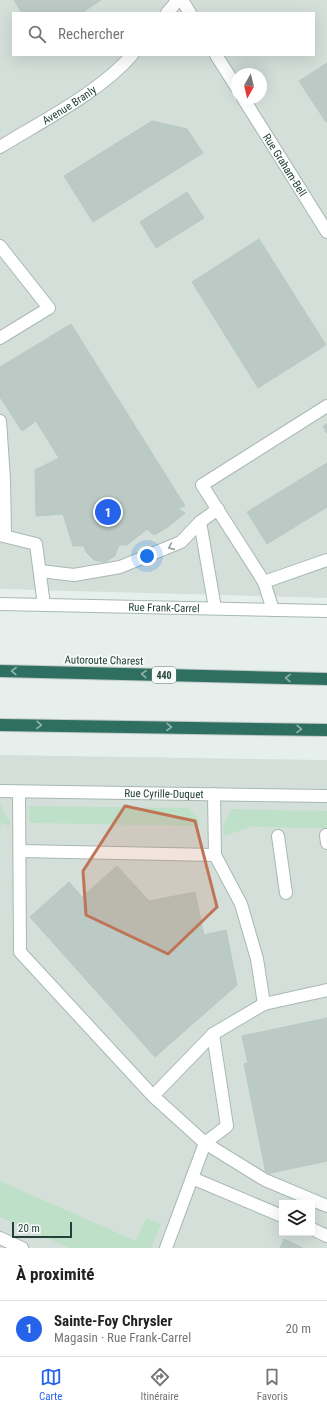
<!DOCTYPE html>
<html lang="fr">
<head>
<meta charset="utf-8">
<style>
  body { margin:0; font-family:"Roboto Condensed",sans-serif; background:#f6f6f6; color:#222 }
  .controls { position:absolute; right:12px; bottom:12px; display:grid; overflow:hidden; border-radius:0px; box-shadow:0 4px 16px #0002 }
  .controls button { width:36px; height:36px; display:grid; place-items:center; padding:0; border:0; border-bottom:1px solid #e0e0e0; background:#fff; color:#222; font:20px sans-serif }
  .compass { position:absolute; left:231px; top:68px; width:36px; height:36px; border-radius:50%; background:#fff; box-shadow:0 4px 16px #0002; rotate:188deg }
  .scale { position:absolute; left:12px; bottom:10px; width:60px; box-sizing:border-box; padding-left:4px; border:2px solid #24423a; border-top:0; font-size:11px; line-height:14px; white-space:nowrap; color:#24423a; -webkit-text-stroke:3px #f7fbf9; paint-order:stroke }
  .you { position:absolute; left:147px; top:556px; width:14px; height:14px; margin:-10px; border:3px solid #fff; border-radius:50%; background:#1a73e8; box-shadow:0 0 0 6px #1a73e833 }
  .badge { display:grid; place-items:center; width:26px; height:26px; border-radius:50%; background:#2563eb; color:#fff; font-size:13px; font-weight:700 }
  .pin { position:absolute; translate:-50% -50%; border:2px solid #fff; box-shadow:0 1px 4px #0006 }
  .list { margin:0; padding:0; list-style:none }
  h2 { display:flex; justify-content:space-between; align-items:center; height:52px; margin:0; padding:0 16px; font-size:17px }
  h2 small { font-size:13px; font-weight:400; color:#767676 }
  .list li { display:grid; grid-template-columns:26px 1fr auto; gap:12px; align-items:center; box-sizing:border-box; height:56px; padding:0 16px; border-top:1px solid #e0e0e0 }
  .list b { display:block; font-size:15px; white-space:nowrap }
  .list p { margin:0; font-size:13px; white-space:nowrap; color:#767676 }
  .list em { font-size:13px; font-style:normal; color:#767676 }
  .icon { flex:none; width:22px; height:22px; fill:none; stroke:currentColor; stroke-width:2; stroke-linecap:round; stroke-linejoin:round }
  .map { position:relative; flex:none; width:327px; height:1248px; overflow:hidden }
  .search { position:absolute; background:#fff; box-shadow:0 4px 16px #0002; left:12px; right:12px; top:12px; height:44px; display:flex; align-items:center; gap:10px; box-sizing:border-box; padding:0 14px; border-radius:0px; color:#767676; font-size:15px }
  .sheet { height:108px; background:#fff }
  nav { display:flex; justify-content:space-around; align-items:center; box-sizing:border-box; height:56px; border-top:1px solid #e0e0e0; background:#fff; font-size:11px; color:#767676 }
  nav a { display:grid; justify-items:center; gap:2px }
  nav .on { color:#2563eb }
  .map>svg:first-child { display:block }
  .built { fill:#d4dfda; fill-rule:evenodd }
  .green { fill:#bfe0c8 }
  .building { fill:#bbcac4; stroke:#b8c9c2 }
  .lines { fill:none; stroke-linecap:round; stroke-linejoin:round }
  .minor-casing { stroke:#a8b8b2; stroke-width:14 }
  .highway-casing { stroke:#c2cac8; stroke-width:14 }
  .minor { stroke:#fff; stroke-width:12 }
  .highway { stroke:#2f6f62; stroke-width:12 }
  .oneway { stroke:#92a09c }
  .oneway2 { stroke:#93b5ae }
  .marked { fill:#c07456; fill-opacity:0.2; stroke:#c07456; stroke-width:3; stroke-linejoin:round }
  .labels { text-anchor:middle; stroke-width:3.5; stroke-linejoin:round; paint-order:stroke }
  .shield { fill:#f7fbf9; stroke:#637a73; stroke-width:1 }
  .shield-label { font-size:10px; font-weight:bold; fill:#24423a }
  .street-label { font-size:11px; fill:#24423a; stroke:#f7fbf9 }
</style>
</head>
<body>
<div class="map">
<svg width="327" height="1248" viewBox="0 0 327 1248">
  <rect width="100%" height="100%" fill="#e6efeb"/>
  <path class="built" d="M0,0H327V598L0,589ZM13,13H314V55H13ZM237,74H261V98H237Z
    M0,755L327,760V1248H0ZM282,1203H312V1233H282Z"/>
  <path class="green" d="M0,804L10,822V826L1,823L0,836Z
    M29,806L189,808L198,818L200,824L199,826L32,823L29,821Z
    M232,809L327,811V828L251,827L224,836L223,825Z
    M0,1181L136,1241L146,1218L161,1224L151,1248H70L0,1217Z"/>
  <path class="building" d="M14,0H101L83,12L84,13H22Z
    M327,63V122H326L299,81Z
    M152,121L187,129L203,153L93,222L64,176Z
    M187,192L204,218L156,248L140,222Z
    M259,239L326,345L258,388L192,282Z
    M71,324L185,506L178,509L185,513L168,527L154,535L147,529L127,545H119L115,556L105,562L94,560L86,552L84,546H73L63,514L36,516L35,470L59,458L36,421L22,431L0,397V367Z
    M327,424V433L323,426Z
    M327,463V507L267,544L247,512Z
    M117,866L149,901L195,892L204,935L226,930L237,985L155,1057L30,917L69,882L82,897Z
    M327,1018V1161L266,1174L244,1064L248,1063L242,1036Z
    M284,1239L303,1248H280Z"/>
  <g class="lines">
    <defs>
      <g id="minor">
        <path d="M182,0L190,13"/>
        <path d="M167,13L178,0"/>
        <path d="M216,55L237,88"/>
        <path id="s1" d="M243,98L327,232"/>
        <path id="s2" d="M0,147C42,121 100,92 132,55"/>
        <path d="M0,246L49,308L0,338"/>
        <path d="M0,421L4,479L5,535"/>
        <path d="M0,535L36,544L44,605"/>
        <path d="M40,571L74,575L120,567L181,542L200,522"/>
        <path d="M264,582L202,485L327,406"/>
        <path id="s3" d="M0,604L327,611"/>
        <path d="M215,608L200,522L218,509"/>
        <path d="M273,610L264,582L327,560"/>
        <path id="s4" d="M0,791L327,796"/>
        <path d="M19,792L20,952L153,1096L205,1143L265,1180L327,1206"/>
        <path d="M326,835L327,843"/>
        <path d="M278,836L286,893"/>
        <path d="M20,851L215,855L214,794"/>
        <path d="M215,855L241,904L257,959L264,1004"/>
        <path d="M153,1096L213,1034"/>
        <path d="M192,1178L282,1216"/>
        <path d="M312,1229L327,1236"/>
        <path d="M0,1238L22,1248"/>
        <path d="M166,1248L205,1143L227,1126L213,1034L264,1004L327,990"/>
      </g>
      <path id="highway" d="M0,671L327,679
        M0,725L327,730"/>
    </defs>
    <use href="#minor" class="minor-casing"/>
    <use href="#highway" class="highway-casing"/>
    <use href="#minor" class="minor"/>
    <use href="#highway" class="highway"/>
  </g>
  <defs><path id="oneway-chevron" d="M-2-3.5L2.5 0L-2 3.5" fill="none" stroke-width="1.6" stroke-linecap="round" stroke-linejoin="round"/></defs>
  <use class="oneway" href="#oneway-chevron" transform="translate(171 547) rotate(156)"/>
  <g class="oneway2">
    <use href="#oneway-chevron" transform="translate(14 671) rotate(-179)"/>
    <use href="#oneway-chevron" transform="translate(144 674) rotate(-179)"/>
    <use href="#oneway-chevron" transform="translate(288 678) rotate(-179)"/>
    <use href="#oneway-chevron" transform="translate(39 725) rotate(1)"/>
    <use href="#oneway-chevron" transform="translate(169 727) rotate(1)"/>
    <use href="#oneway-chevron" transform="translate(299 729) rotate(1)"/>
  </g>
  <path class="marked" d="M125,806L195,821L217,907L168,954L86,915L83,871Z"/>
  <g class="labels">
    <rect class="shield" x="152" y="667" width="24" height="16" rx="3"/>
    <g class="shield-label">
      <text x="164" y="679">440</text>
    </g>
    <g class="street-label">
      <text dy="4" stroke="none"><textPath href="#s2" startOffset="81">Avenue Branly</textPath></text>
      <text dy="4" stroke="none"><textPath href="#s1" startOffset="79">Rue Graham-Bell</textPath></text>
      <text dy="4" stroke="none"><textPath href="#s3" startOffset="164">Rue Frank-Carrel</textPath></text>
      <text transform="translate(104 660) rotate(1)" y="4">Autoroute Charest</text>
      <text dy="4" stroke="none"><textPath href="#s4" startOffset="164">Rue Cyrille-Duquet</textPath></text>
    </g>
  </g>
</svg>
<div class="controls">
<button><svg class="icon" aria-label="layers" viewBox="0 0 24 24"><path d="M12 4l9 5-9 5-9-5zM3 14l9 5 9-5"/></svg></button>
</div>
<svg class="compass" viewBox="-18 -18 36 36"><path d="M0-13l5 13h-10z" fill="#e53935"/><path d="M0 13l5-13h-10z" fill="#767676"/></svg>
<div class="scale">20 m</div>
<div class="you"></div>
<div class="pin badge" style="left:108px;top:512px">1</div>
<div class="search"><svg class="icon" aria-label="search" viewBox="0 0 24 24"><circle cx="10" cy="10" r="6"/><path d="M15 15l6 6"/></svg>Rechercher</div>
</div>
<section class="sheet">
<h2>À proximité<small></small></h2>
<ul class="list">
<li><span class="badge">1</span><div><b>Sainte-Foy Chrysler</b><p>Magasin · Rue Frank-Carrel</p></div><em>20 m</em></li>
</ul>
</section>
<nav>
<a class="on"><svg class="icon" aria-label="map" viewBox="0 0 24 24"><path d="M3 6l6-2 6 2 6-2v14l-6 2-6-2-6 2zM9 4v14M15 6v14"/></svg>Carte</a>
<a><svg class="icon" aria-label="directions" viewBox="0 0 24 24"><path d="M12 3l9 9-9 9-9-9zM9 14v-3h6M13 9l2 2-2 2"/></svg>Itinéraire</a>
<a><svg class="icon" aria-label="saved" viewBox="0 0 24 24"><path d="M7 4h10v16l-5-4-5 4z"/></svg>Favoris</a>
</nav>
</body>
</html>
